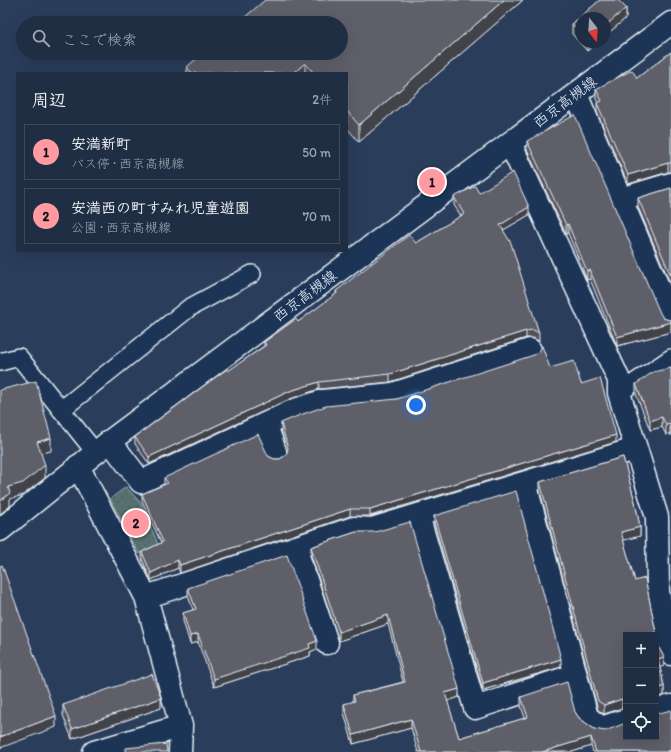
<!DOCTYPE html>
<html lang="ja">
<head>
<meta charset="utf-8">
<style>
  body { margin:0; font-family:Itim,"Klee One",sans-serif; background:#28364b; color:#f1f3f6 }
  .controls { position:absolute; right:12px; bottom:12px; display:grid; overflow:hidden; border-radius:0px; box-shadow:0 4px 16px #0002 }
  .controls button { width:36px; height:36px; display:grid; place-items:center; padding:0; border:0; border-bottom:1px solid #3d4a5d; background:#202e44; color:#f1f3f6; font:20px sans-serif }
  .compass { position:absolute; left:575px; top:12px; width:36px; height:36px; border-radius:50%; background:#202e44; box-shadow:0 4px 16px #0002; rotate:163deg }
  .you { position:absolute; left:416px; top:405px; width:14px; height:14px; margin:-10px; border:3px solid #fff; border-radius:50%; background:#1a73e8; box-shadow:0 0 0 6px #1a73e833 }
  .badge { display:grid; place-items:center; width:26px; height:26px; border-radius:50%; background:#ff9aa2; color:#111; font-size:13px; font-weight:700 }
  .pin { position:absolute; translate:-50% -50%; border:2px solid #fff; box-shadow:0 1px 4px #0006 }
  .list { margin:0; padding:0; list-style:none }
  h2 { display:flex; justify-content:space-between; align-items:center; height:52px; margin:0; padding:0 16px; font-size:17px }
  h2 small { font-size:13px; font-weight:400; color:#a2a8b2 }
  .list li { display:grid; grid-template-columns:26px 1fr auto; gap:12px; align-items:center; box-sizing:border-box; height:56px; margin:0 8px 8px; padding:0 8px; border:1px solid #3d4a5d; border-radius:0px }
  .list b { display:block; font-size:15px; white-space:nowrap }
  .list p { margin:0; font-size:13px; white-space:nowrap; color:#a2a8b2 }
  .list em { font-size:13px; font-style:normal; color:#a2a8b2 }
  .icon { flex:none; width:22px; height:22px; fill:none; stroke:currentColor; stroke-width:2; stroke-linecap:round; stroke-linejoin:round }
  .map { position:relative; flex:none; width:671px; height:752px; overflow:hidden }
  .search { position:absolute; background:#202e44; box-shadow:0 4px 16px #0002; left:16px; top:16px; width:332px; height:44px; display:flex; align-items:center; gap:10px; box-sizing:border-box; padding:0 14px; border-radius:22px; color:#a2a8b2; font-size:15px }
  .panel { position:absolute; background:#202e44; box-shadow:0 4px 16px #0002; left:16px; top:72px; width:332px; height:180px; border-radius:0px }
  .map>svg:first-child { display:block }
  .park { fill:url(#park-dots); stroke:#a0b2b4 }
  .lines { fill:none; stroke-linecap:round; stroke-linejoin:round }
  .service-casing { stroke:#e8f1f8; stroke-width:20 }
  .minor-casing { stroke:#e8f1f8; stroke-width:25 }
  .primary-casing { stroke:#e8f1f8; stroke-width:25 }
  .service { stroke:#1d3557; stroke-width:17 }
  .minor { stroke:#1d3557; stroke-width:22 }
  .primary { stroke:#1d3557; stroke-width:22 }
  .wall { fill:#52515b; stroke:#e8f1f8 }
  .shaded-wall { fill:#42424a; stroke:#e8f1f8 }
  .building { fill:#5f5e6a; stroke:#e8f1f8 }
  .labels { text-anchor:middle; stroke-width:3; stroke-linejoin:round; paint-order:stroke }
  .street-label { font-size:15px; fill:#e8f1f8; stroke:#1d3557 }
</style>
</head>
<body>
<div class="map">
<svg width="671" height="752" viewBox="0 0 671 752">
  <defs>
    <pattern id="park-dots" width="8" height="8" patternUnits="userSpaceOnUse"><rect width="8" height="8" fill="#57726f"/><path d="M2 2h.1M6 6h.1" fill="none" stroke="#4e5b5b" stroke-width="1.8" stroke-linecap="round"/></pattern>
  </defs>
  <rect width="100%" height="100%" fill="#2a3d5b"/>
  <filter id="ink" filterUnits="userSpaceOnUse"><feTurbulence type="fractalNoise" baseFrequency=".025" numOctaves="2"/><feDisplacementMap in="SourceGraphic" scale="8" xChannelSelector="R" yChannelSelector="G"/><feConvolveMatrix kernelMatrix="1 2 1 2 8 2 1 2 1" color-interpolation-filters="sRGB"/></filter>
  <g filter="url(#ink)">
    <path class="park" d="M126,487L140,502L158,544L139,554L110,499Z"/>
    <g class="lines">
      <defs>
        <path id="service" d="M0,362L19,357L95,452
          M619,393L671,358
          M61,410L189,308L252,274"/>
        <path id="minor" d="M576,94L671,317
          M510,143L619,380V393L657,517L658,592L671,654
          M621,199L671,184
          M266,425L276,454
          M110,441L141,482L295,410L323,401L393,394L530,350
          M78,466L146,597L181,726L94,752
          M525,483L587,717L601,728L626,720
          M418,515L475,708L575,675
          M295,547L327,643
          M146,597L354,528L372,529L635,449
          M656,711L671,706
          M180,752L181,726"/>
        <path id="primary" d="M0,530L110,441L671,23"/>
      </defs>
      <use href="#service" class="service-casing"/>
      <use href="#minor" class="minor-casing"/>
      <use href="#primary" class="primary-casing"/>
      <use href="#service" class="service"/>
      <use href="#minor" class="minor"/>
      <use href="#primary" class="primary"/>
    </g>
    <path class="wall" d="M523,0L359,142L347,128V73H187V67Z
      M600,0H618L626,8V18L605,36V18H581V42H598L587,51L572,34V24Z
      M671,52V172H668L628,184L597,112V103H598L596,99V89L637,78Z
      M527,141L663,318L669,320H671V332L617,346L590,279L587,280L568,233L566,234L527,150Z
      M671,188V285L638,207V198Z
      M479,193L529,215L503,230L539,333V341L533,338H526L390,382L319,389L290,399L149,464L135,444V437L264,346V342L298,322L336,294V291L461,216L454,205V197Z
      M550,368L581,384L616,442L370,516H350L180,573L178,568L151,580L142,559V552L161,543L142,501V494L164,484V478L268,456L274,459H280L286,455L287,452L281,430V423L397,399Z
      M671,368V436L670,433L666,435L662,427L650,430L636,394V384Z
      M623,457L635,502L640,527V536L623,540L635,581L645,578L659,648L664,657V666L660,667L664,686V695L656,699V635H626V708H622L604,714L598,710L540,491V482Z
      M434,516L561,667L483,690L434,523Z
      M356,532L459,697L447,701L459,738L525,718L521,706V697L575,712L579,718L594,729L671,752H593L591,746L572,752H418L411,728L353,744L344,713V704L353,702V695L403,682L388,624L339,641L311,555V547Z
      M188,588L317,649L310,652V656L214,687L198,642L190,644L183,621V613L193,610L188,596Z
      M63,705L161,708L72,739L63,715Z"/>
    <path class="shaded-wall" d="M504,0H523L359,142V125Z
      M626,8V18L605,36V26Z
      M587,42H598L587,51Z
      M305,63V73H294Z
      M668,163V172L628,184V175Z
      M529,207V215L500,232V225Z
      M568,224V233L566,234V225Z
      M590,270V279L587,280V271Z
      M671,322V332L617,346V337Z
      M526,331V338L390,382V374Z
      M319,382V389L290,399L149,464V457L290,391Z
      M662,417V427L650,430V421Z
      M670,424V433L666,435V425Z
      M616,435V442L370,516V509Z
      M51,438V451L37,454V442Z
      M45,465V478L23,495L10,499V506L0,514V501L8,487Z
      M350,509V516L180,573V565Z
      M640,527V536L621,541V532Z
      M178,560V568L151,580V573Z
      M388,615V624L339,641V632Z
      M198,634V642L190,644V636Z
      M317,641V649L310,652V656L214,687V679Z
      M664,657V666L658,668V659Z
      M561,659V667L483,690V683Z
      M664,686V695L656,699V690Z
      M459,689V697L445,702V693Z
      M161,698V708L72,739V729Z
      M622,699V708L604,714V705Z
      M56,716V727L0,748V737Z
      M411,719V728L353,744V735Z
      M591,737V746L572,752H542Z"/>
    <path class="building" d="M265,0H504L359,125L347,111V73H314L305,63L294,73H192L187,67L203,53H341V23H238Z
      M600,0H618L626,8L605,26V18H581V34L572,24Z
      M671,52V163H668L628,175L597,103L602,101L596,89L632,70L637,78Z
      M575,115L660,313L663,318L669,320H671V322L617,337L590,270L587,271L568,224L566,225L527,141Z
      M513,172L529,207L500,225L511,243L539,333L533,330L526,331L390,374L319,382L290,391L149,457L135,437L209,382L227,369L228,371L266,345L264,342L296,319L298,322L337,293L336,291L409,235L416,243L464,214L454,197L475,186L479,193Z
      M671,188V276L638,198Z
      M542,346L550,368L574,361L581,384L600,378L616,435L370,509H350L180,565L178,560L151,573L142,552L163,542L142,494L168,483L164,478L258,434L268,456L274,459H280L286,455L288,449L281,423L300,415L326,406L397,399L534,355L539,352Z
      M671,368V427L670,424L666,425L662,417L650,421L636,384L653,372Z
      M36,381L51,438L37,442L45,465L23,483L8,487L10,493L0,501V390Z
      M623,457L635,502L640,527L621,532L635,581L645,578L659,648L664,657L658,659L664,686L656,690V635H626V699H622L604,705L598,701L540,482Z
      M516,491L561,659L483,683L434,516Z
      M410,522L459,689L445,693L459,738L528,717L521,697L567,682L575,712L579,718L594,729L605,731L626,723V737H656V714L671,710V750L666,752H596L591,737L542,752H421L411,719L353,735L344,704L355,701L353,695L405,682L388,615L339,632L311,547L356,532H375Z
      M287,555L317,641L309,644L310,648L214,679L198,634L190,636L183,613L196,609L188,588Z
      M2,565L56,716L0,737V566Z
      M152,674L161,698L72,729L63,705Z
      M166,744L167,752H126V748Z"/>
  </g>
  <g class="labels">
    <g class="street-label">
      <text transform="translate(565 102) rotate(-37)" y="5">西京高槻線</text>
      <text transform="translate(305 296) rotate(-37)" y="5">西京高槻線</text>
    </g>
  </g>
</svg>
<div class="controls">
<button>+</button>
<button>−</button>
<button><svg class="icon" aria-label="locate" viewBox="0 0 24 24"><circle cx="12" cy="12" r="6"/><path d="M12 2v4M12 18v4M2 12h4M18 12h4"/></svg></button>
</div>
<svg class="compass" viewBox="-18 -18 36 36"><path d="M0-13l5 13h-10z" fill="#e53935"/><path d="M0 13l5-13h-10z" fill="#a2a8b2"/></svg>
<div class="you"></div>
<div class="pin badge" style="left:432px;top:182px">1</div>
<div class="pin badge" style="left:136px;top:523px">2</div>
<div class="search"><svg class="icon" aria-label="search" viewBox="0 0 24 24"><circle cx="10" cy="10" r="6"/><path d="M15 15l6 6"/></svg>ここで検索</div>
<section class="panel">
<h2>周辺<small>2件</small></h2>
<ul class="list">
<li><span class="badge">1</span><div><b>安満新町</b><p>バス停 · 西京高槻線</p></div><em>50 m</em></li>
<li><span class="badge">2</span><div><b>安満西の町すみれ児童遊園</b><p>公園 · 西京高槻線</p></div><em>70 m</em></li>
</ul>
</section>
</div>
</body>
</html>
